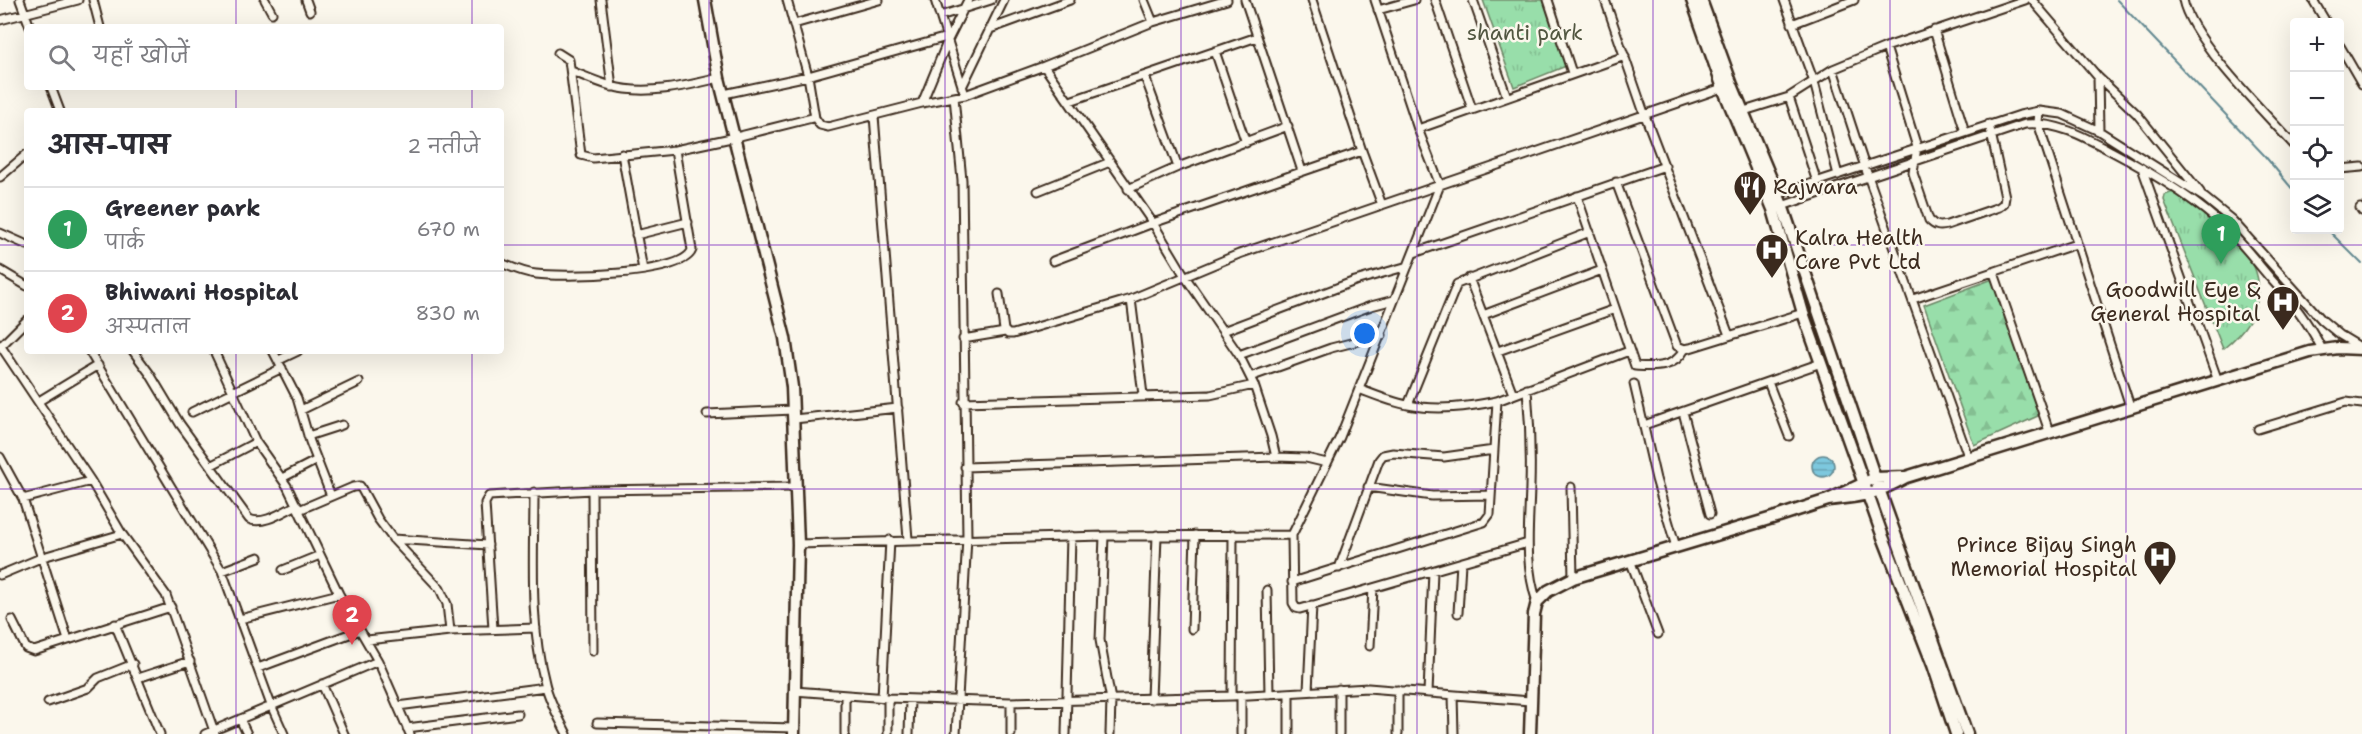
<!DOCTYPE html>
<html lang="hi">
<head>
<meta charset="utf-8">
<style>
  body { margin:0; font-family:"Shantell Sans","Playpen Sans Deva",sans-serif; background:#f2f2f3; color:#2b2b33 }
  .controls { position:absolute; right:18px; top:18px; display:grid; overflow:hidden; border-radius:6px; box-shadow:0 6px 24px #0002 }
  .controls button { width:54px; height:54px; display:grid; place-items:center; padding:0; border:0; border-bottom:2px solid #e1e1e2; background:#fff; color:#2b2b33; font:30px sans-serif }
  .you { position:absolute; left:1365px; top:334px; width:21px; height:21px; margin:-15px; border:4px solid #fff; border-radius:50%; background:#1a73e8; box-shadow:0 0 0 9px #1a73e833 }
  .badge { display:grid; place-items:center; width:39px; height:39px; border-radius:50%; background:#0f766e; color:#fff; font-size:20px; font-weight:700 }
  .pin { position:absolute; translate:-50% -50px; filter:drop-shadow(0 2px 3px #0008) }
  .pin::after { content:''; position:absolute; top:32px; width:21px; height:18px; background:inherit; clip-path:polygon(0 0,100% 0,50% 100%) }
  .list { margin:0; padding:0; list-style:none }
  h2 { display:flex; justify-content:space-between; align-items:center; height:78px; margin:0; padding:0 24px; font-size:26px }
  h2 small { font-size:20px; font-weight:400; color:#7c7c81 }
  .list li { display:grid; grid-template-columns:39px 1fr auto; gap:18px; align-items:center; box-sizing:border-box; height:84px; padding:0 24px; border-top:2px solid #e1e1e2 }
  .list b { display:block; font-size:22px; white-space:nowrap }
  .list p { margin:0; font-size:20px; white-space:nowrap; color:#7c7c81 }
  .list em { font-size:20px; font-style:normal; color:#7c7c81 }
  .icon { flex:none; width:33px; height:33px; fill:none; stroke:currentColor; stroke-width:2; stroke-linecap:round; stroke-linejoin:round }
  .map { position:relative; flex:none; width:2362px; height:734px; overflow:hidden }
  .search { position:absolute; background:#fff; box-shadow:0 6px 24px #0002; left:24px; top:24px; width:480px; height:66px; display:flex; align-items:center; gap:15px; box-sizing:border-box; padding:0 21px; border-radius:6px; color:#7c7c81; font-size:22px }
  .panel { position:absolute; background:#fff; box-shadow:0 6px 24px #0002; left:24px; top:108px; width:480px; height:246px; border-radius:6px }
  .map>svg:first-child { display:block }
  .forest { fill:url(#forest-firs); stroke:#6a8464; stroke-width:1.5 }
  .park { fill:url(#park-tufts); stroke:#6a8464; stroke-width:1.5 }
  .water { fill:url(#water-rules); stroke:#638991; stroke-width:1.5 }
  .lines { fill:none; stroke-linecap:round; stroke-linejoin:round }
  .stream { stroke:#638991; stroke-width:2 }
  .street-casing { stroke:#3b2a1e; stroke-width:11 }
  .secondary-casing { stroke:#3b2a1e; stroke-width:15 }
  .street { stroke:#fbf7ec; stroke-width:7 }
  .secondary { stroke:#fbf7ec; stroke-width:10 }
  .grid { fill:none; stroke:#7b2cbf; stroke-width:1.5; stroke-opacity:0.55 }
  .labels { text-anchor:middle; stroke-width:5; stroke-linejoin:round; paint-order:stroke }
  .park-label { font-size:21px; fill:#525741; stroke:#fbf7ec }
  .poi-label { font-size:21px; fill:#3b2a1e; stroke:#fbf7ec; text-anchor:start }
</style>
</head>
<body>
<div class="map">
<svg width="2362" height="734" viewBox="0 0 2362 734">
  <defs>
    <pattern id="forest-firs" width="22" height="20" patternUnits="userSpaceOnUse" patternTransform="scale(1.5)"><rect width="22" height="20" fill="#98deaa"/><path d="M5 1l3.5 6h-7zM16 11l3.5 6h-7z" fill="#84bf92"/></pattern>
    <pattern id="park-tufts" width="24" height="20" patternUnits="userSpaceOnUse" patternTransform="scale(1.5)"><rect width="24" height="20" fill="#98deaa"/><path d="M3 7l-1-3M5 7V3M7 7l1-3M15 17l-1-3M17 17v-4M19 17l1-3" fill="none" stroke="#84bf92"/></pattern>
    <pattern id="water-rules" width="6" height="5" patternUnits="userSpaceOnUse" patternTransform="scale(1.5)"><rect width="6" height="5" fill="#7dc8de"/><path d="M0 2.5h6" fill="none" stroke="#68a3b3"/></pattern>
  </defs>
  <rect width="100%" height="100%" fill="#fbf7ec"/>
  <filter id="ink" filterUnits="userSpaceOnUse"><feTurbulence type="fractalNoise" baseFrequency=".0167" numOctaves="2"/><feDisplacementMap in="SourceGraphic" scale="12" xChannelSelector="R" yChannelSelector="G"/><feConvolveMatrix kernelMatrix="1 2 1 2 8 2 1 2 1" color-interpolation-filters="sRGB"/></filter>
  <g filter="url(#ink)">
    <path class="forest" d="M1998,277L2040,415L1974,445L1924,305Z"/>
    <path class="park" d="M1483,0H1544L1566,66L1514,87Z
      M2173,192L2180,194C2192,204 2203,215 2215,224C2220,228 2226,231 2230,235C2273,274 2265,315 2223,349L2164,200L2165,195Z"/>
    <path class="water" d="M1812 466a11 11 0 1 1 22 0a11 11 0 1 1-22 0Z"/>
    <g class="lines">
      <path class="stream" d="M2117,0L2264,155L2294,191
        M2328,230L2362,264"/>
      <defs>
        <path id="street" d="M20,0L30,27
          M93,0L100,27
          M265,0L272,13
          M306,0L310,11
          M601,0L612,87
          M787,0L808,76L815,118
          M935,0L965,95
          M1144,0L1153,22
          M1245,0L1302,171
          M1312,0L1362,151L1382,205
          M1375,0L1418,129L1440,185L1340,437L1292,535L1293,603L1296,608L1300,609L1528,543
          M1435,0L1472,109
          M1473,0L1507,97
          M1548,0L1572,73
          M1605,0L1644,113L1729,335
          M1784,0L1814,82L1838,175
          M2032,0L2098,77L2137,114L2200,192
          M2183,0C2191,40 2265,113 2294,145
          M2313,0L2326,22
          M1378,10L1414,0
          M940,16L991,0
          M0,20L78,0
          M794,24L879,0
          M1792,24L1854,0
          M990,29L1070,0
          M1934,30L1965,132
          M2340,46L2362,84
          M1886,47L1917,147L1913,173L1929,220C1935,226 1939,227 1947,225L1999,207L2004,203L2005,197L1989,124
          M1215,51L1246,143
          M558,53L569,60L581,155L593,158L675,150L736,137L812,118H815L820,125L828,127L922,103L965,95L1044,66L1153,223L1186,278L1239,355L1254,385L1271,436L1276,457
          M1044,66L1153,22L1227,0
          M1833,69L1868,176L1968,456
          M571,71C584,76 597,82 611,86C644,96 687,86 719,78
          M1145,77L1178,167
          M2098,77L2099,131
          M51,87L60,111
          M962,87L1004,0
          M724,94L808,76L947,37
          M954,97L962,180L967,538L956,734
          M1789,97L1817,182
          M1070,101L1257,37
          M922,103L948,40L968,0
          M1744,111L1789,97L1833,69L1886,47L2025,0
          M2039,111L2038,123L2130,406
          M874,116L908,539
          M1418,129L1625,56
          M622,154L643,270
          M2142,168L2218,381
          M2340,169L2362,167
          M0,177L27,154
          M1616,182L1677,346L1685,349L1690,348L1803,313
          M1128,189L1178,167L1288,126
          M1038,191L1110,162
          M1776,195L2020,115L2039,111L2062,114L2099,131L2205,198L2232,220L2322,320L2340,335L2360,347
          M1577,196L1635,366C1655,367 1674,369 1685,349
          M1779,207L2025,124C2056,121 2085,137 2111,151C2153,173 2195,198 2229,231C2244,245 2257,263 2271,279C2293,303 2307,320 2322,349
          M2360,208L2362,211
          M0,233L27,245
          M636,235L688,222
          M1414,253L1665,166
          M1053,261L1153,223L1362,151
          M501,263C513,268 524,273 536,274C562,277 683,276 692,250L675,150
          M0,270L27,286
          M1994,273L2049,431
          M1469,278L1513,394
          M999,294L1004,330L1008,334H1013L1131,299L1239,254L1725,87
          M1131,299L1143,395
          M1913,299L2076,244
          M1483,315L1602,270
          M1223,331L1355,281L1408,266
          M963,339L1005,332
          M0,345L91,481L122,534L166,595L215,734
          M1,346L27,320
          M89,351L222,571L271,705L284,734
          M133,351L150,374L180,424L249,519C263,526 284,511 297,505
          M214,351L256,442L287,486L339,594L378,661L410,734
          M273,351L297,398L310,442L331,496
          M1498,351L1615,309
          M1239,355L1371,306L1394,300
          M279,360L298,351
          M1250,377L1331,348L1382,335
          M1768,382L1789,436
          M1634,384L1656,479L1676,547
          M1359,389C1375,395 1391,402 1408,405C1438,411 1468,407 1497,401L1629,351
          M1527,389C1530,422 1531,454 1530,487C1529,526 1524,564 1537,602
          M39,401L98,365
          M963,402L1210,395L1254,385
          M1408,405L1457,284L1590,232
          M301,410L359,382
          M192,412L282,368
          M1683,412L1710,514
          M707,414L793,410
          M794,419L898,408
          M1644,425L1821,363
          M2258,429L2346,402L2362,404
          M308,436L342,425
          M0,457L23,499L68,640
          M212,465L256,442
          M965,467L1276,457L1306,458L1327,463
          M282,478L317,460
          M1368,487L1432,496L1491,495
          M1571,487L1573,578
          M592,490L593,651
          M534,492C534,555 529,622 545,683C549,701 559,718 567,734
          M23,499L91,481
          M299,510L353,487L360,486L378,519L393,539L440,589L447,604L450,631
          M1104,536L1100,640L1111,700L1110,734
          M393,539L488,545
          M798,544L1104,536L1292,535
          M1630,560L1658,634
          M1339,568L1379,460L1383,455L1393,453L1444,457L1494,450
          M283,570L320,555
          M222,571L259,557
          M0,575L43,557L122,534
          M1292,582L1484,522L1490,514L1497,401
          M1267,590L1269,694
          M1458,613L1461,563
          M240,619L339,594
          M12,620L26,648L34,651L171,607
          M115,624L160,734
          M493,629L485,503L489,496L592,490L797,487
          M1192,629L1195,535
          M367,640L450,631L536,628
          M1370,646L1373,588
          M258,668L360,630
          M138,678L190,661
          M322,684L344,734
          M1339,689V734
          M1398,690V734
          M794,691L888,698L1011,702L1232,696L1368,688L1530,701
          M1308,691L1312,605
          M1428,693L1433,571
          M1453,695L1454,734
          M1232,696L1233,534
          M882,698L890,540
          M888,698V734
          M1151,699L1157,535
          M48,702L88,688L98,678L133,664
          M1011,702V734
          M398,706L546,687
          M240,719L247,734
          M597,723L794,728
          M407,728L518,714
          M205,734L378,661
          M845,734V695
          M909,734L910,699
          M1066,734L1071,536
          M1241,734V696
          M1289,734V693"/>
        <path id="secondary" d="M705,0L719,78L785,338L792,387L798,544L794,734
          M1692,0L1723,88L1773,209L1803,313L1883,537L1933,665L1956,734
          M1701,0L1732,85L1782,205L1875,478L1967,734
          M1828,500C1865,496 1874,495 1906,477L2310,352L2338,348L2362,349
          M1530,734L1534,614L1537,602L1548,591L1573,578L1779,516L1828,500L1875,478L1905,477"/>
      </defs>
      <use href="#street" class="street-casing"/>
      <use href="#secondary" class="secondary-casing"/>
      <use href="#street" class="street"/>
      <use href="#secondary" class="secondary"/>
    </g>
  </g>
  <path class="grid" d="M236,0V27M472,0V27M709,0V734M945,0V734M1181,0V734M1417,0V734M1653,0V734M1890,0V734M2126,0V734M236,87V111M472,87V111M0,245H27M501,245H2362M236,351V734M472,351V734M0,489H2362"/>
  <defs>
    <symbol id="restaurant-pin" viewBox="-11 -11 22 30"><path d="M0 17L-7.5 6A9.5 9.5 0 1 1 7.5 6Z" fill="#3b2a1e" stroke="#fbf7ec"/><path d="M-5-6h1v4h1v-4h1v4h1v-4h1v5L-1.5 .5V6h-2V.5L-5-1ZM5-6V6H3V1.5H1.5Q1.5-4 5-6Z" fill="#fff"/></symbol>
    <symbol id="hospital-pin" viewBox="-11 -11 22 30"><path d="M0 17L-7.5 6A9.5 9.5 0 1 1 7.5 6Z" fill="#3b2a1e" stroke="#fbf7ec"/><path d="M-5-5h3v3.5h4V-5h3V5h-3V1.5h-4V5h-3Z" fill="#fff"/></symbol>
  </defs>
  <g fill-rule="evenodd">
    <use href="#restaurant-pin" x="1731" y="168" width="38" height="52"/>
    <use href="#hospital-pin" x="1753" y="231" width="38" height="52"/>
    <use href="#hospital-pin" x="2264" y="283" width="38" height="52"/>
    <use href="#hospital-pin" x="2141" y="538" width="38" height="52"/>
  </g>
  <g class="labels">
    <g class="park-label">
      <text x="1525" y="40">shanti park</text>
    </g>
    <g class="poi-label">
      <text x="1773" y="194">Rajwara</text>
      <text x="1795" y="245">Kalra Health<tspan x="1795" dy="24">Care Pvt Ltd</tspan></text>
      <text x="2260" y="297" text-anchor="end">Goodwill Eye &amp;<tspan x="2260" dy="24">General Hospital</tspan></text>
      <text x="2137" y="552" text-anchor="end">Prince Bijay Singh<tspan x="2137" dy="24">Memorial Hospital</tspan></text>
    </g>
  </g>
</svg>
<div class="controls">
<button>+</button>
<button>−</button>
<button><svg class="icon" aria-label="locate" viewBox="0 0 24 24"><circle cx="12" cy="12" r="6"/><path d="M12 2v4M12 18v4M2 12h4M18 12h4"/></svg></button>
<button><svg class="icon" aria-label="layers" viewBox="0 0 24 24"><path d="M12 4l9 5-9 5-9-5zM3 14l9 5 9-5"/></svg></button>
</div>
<div class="you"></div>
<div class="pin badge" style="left:2221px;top:264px;background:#2e9e5b">1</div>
<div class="pin badge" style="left:352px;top:645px;background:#e0444e">2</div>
<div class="search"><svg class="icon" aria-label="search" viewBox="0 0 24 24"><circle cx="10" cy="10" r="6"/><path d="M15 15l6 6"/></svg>यहाँ खोजें</div>
<section class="panel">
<h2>आस-पास<small>2 नतीजे</small></h2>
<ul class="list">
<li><span class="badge" style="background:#2e9e5b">1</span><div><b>Greener park</b><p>पार्क</p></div><em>670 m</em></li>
<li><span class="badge" style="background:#e0444e">2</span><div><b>Bhiwani Hospital</b><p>अस्पताल</p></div><em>830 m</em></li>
</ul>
</section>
</div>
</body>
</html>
